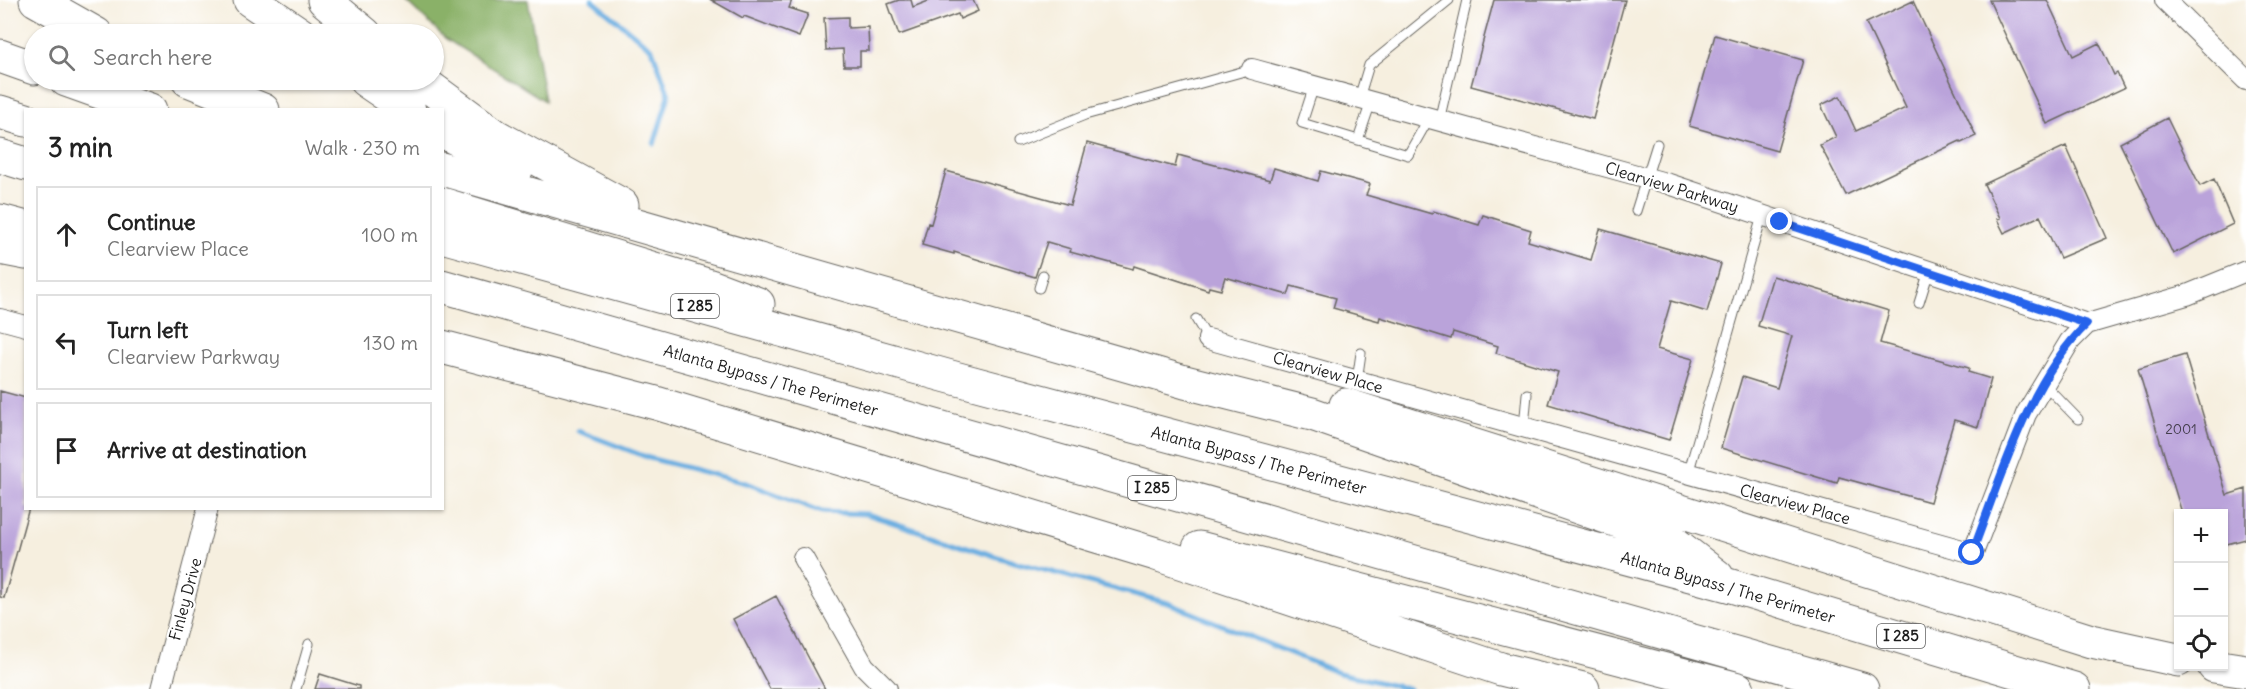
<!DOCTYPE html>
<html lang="en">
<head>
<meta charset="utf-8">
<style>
  body { margin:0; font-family:Delius,sans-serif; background:#f6f6f6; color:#222 }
  .controls { position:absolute; right:18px; bottom:18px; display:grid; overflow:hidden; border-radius:0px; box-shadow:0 2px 4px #0004 }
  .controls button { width:54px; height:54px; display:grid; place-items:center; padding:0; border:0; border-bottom:2px solid #e0e0e0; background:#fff; color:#222; font:30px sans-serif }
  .stop { position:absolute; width:18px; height:18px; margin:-14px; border:4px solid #2563eb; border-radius:50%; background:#fff }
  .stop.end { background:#2563eb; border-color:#fff; box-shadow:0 2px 6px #0008 }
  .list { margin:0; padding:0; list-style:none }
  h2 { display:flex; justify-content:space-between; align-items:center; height:78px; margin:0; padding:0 24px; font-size:26px }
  h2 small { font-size:20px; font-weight:400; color:#767676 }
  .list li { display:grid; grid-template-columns:39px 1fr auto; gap:18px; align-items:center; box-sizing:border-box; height:96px; margin:0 12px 12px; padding:0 12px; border:2px solid #e0e0e0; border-radius:0px }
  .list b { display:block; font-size:22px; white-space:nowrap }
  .list p { margin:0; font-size:20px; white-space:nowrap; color:#767676 }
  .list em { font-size:20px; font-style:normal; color:#767676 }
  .icon { flex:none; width:33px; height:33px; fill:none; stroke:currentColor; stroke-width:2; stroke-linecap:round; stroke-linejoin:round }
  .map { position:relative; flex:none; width:2246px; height:689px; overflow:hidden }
  .search { position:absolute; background:#fff; box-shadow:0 2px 4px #0004; left:24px; top:24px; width:420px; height:66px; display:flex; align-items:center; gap:15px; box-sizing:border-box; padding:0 21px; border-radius:33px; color:#767676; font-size:22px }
  .panel { position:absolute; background:#fff; box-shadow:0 2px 4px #0004; left:24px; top:108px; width:420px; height:402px; border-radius:0px }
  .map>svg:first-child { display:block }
  .forest { fill:#8ab167; stroke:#536642; stroke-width:1.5 }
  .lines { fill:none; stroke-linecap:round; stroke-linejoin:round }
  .stream { stroke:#6cafe1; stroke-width:5 }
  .building { fill:#baa3da }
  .lane-casing { stroke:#686660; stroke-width:11 }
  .street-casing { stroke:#686660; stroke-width:22 }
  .highway-casing { stroke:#686660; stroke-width:35 }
  .lane { stroke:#fff; stroke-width:9 }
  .street { stroke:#fff; stroke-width:20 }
  .highway { stroke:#fff; stroke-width:33 }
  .route { stroke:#2563eb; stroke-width:8 }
  .labels { text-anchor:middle; stroke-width:4.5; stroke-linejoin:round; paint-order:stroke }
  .number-label { font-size:14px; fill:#443e4c }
  .shield { fill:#fff; stroke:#606060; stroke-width:1.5 }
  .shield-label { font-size:15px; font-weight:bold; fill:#1c1c1c }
  .street-label { font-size:16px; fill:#1c1c1c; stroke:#fff }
</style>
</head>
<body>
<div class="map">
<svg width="2246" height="689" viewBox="0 0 2246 689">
  <rect width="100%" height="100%" fill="#fff"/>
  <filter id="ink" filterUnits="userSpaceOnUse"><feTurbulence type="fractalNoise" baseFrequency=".0167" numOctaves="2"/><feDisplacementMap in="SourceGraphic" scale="12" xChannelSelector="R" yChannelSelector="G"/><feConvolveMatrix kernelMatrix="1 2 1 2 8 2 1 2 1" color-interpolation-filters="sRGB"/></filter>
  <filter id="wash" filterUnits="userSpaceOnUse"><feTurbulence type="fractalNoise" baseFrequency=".008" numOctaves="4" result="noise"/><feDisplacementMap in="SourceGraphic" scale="24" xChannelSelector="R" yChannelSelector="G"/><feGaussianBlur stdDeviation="1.35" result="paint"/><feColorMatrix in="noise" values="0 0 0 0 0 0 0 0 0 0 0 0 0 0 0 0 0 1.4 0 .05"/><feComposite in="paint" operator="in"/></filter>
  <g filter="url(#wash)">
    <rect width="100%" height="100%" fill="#f6efdf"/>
    <path class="forest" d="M405,0H528L545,101L446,39Z"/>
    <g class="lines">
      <path class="stream" d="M592,0L652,49L669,95L654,144
        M578,431L649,458L746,483L822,512L867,514L1007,560L1168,603L1339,673L1409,689"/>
    </g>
    <g id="blocks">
      <path class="building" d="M711,0H792L789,8L808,14L799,37L744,16L743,18Z
        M899,0H911L913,7L931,0H973L978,11L960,19L958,14L899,35L888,4Z
        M1494,0H1625L1593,119L1471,86Z
        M1989,0H2047L2073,56L2099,43L2114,75L2117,73L2124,88L2047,124Z
        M1913,1L1976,136L1961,143L1960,141L1846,195L1820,145L1836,137L1821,105L1840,96L1856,131L1906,108L1866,23Z
        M848,17V28L868,27L869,51H860V66H844L843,49L826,50L824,18Z
        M1715,35L1803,60L1777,151L1689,126Z
        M2167,118L2200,186L2214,179L2233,224L2173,254L2120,143Z
        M1087,143L1175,167L1178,155L1270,180L1274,168L1318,181L1321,171L1370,184L1366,195L1432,214L1433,211L1479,225L1483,215L1531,230L1528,241L1591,260L1600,229L1721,264L1707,312L1671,301L1657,349L1693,359L1669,440L1548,404L1558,372L1496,353L1498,346L1453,332L1451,339L1380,317L1379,321L1333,308L1336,298L1291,286L1288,295L1225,277L1221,290L1209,287L1208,290L1134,266L1133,269L1070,252L1071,249L1047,242L1035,277L954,252V254L922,245L928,223L931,224L946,171L1070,205Z
        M2066,146L2107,238L2060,258L2040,216L2004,233L1997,219L2000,218L1984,184Z
        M1773,276L1889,311L1880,343L1969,368L1968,372L1991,379L1978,427L1954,420L1930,502L1839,477L1837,483L1721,448L1742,377L1777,388L1792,336L1758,326Z
        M2185,355L2227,495L2246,489V539L2223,545V513H2182L2138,369Z
        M0,391L26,398V508H29L4,598L0,597Z
        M776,596L825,689H770L733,619Z
        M320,674L359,686V689H315Z"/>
    </g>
  </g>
  <g filter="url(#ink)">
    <use href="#blocks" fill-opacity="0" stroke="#686660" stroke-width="1.5"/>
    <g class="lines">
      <defs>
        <path id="lane" d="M1314,86L1302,123L1408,155L1429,118
          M1359,98L1369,65L1449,0
          M1439,121L1467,0
          M1358,140L1371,102
          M1018,142L1085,115L1252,69
          M1636,211L1657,144
          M1039,288L1043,275
          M1919,303L1929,271
          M1196,319L1208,339
          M1357,381L1361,353
          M2044,384L2078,419
          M1524,427L1527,394
          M1688,474L1762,216
          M296,689L309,644"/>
        <path id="street" d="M2165,0L2246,80
          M1252,69L1669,184L2087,324
          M0,319L26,326
          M1208,339L1973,553L2026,414L2070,341L2087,324L2187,295L2246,271
          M803,558L864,666L887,689
          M161,689L208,508"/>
        <path id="highway" d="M36,0L96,34
          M250,0L300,34
          M324,0L365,34
          M0,56L34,68
          M66,80L150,110
          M188,80L263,110
          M365,80L409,110
          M420,80L496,136L622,205
          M0,112L26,120
          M442,131L516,170
          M0,156L26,164
          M442,169L1185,382L1312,414L1669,539L1717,576
          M442,204L710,286L758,304
          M0,221L26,228
          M442,236L947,376L1728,585L2074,689
          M0,248L26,253
          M442,286L1862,689
          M442,347L656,403L1156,554L1501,669L1583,689
          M1346,405L2091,641L2178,660
          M1199,548L1738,689
          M2214,666L2246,671"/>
      </defs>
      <use href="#lane" class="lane-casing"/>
      <use href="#street" class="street-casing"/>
      <use href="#highway" class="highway-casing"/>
      <use href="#lane" class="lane"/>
      <use href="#street" class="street"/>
      <use href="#highway" class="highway"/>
    </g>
  </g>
  <g class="lines" filter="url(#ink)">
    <path class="route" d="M1780,222L2087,324C2028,381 2001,478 1972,553"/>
  </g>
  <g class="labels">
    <g class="number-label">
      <text x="2181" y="434">2001</text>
    </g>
    <g class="shield">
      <rect x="671" y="294" width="48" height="24" rx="4.5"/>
      <rect x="1128" y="476" width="48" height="24" rx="4.5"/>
      <rect x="1877" y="624" width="48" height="24" rx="4.5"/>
    </g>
    <g class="shield-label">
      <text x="695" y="311">I 285</text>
      <text x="1152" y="493">I 285</text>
      <text x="1901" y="641">I 285</text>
    </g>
    <g class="street-label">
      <text transform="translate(1672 187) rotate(17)" y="6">Clearview Parkway</text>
      <text transform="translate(1328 372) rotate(16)" y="6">Clearview Place</text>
      <text transform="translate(771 380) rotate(16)" y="6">Atlanta Bypass / The Perimeter</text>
      <text transform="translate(1259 460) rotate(15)" y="6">Atlanta Bypass / The Perimeter</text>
      <text transform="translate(1795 504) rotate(15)" y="6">Clearview Place</text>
      <text transform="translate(1728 587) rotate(16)" y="6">Atlanta Bypass / The Perimeter</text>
      <text transform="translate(185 599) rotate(-75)" y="6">Finley Drive</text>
    </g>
  </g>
</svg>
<div class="controls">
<button>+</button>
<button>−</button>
<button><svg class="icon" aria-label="locate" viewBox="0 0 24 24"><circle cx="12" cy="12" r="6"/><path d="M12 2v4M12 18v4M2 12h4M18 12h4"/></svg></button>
</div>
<div class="stop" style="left:1972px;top:553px"></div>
<div class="stop end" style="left:1780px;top:222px"></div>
<div class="search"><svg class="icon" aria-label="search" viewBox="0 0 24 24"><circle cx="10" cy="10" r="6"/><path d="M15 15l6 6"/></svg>Search here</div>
<section class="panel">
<h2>3 min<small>Walk · 230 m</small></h2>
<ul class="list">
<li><svg class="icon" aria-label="ahead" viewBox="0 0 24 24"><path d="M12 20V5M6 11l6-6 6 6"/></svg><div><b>Continue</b><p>Clearview Place</p></div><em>100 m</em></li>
<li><svg class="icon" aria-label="left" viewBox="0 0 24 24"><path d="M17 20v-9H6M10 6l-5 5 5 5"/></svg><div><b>Turn left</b><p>Clearview Parkway</p></div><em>130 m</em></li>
<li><svg class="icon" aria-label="arrive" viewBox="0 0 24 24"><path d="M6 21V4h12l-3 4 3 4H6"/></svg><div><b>Arrive at destination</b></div></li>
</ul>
</section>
</div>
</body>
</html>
